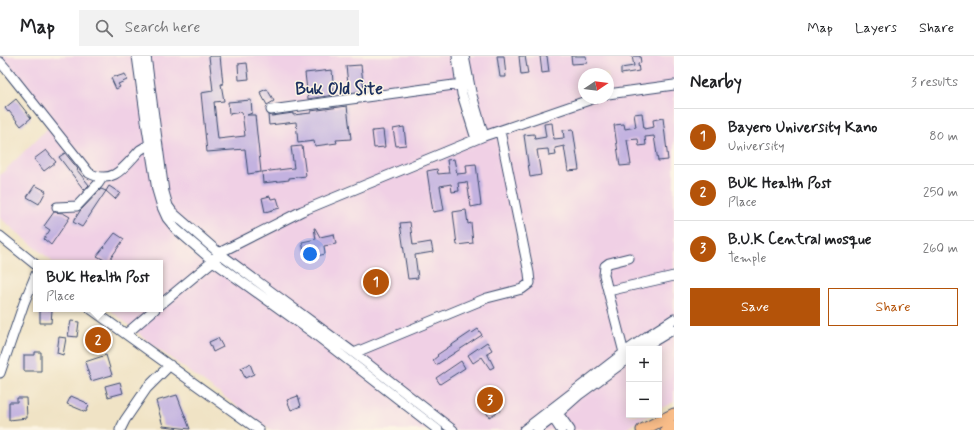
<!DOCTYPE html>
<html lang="en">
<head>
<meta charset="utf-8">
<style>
  body { margin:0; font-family:Mynerve,sans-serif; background:#f2f2f2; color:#202124 }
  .controls { position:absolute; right:12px; bottom:12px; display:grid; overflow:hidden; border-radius:0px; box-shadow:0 2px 10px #0003 }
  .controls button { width:36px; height:36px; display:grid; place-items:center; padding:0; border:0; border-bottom:1px solid #e0e0e0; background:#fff; color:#202124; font:20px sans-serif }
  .compass { position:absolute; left:578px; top:12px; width:36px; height:36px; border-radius:50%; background:#fff; box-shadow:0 2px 10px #0003; rotate:77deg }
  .you { position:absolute; left:310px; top:198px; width:14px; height:14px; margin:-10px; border:3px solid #fff; border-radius:50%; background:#1a73e8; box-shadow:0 0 0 6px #1a73e833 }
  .badge { display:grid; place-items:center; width:26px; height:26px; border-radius:50%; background:#b45309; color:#fff; font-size:13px; font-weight:700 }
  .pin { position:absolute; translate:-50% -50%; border:2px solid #fff; box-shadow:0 1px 4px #0006 }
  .popup { position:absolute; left:33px; top:204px; width:130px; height:52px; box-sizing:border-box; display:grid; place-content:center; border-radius:0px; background:#fff; filter:drop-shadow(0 1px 3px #0005); font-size:13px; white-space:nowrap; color:#757577 }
  .popup b { font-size:15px; color:#202124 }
  .popup::after { content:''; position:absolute; left:50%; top:100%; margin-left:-8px; border:8px solid transparent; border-top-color:#fff }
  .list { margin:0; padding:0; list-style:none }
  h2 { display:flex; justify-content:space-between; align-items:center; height:52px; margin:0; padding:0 16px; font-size:17px }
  h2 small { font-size:13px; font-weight:400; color:#757577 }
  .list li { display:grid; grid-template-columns:26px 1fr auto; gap:12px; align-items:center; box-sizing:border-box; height:56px; padding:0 16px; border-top:1px solid #e0e0e0 }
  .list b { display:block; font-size:15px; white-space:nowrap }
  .list p { margin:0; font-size:13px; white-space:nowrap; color:#757577 }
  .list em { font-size:13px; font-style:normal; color:#757577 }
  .actions { display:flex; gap:8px; padding:12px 16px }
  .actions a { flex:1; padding:9px 0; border:1px solid #b45309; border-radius:0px; text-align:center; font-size:14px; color:#b45309 }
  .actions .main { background:#b45309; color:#fff }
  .icon { flex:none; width:22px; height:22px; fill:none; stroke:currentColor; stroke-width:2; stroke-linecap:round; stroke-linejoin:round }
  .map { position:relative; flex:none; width:674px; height:374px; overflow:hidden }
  header { display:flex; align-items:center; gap:24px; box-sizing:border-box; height:56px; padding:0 20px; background:#fff; border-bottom:1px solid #e0e0e0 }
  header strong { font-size:19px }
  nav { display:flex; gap:22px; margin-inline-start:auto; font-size:14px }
  .search { width:280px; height:36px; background:#f2f2f2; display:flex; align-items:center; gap:10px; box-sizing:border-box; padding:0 14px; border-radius:0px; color:#757577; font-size:15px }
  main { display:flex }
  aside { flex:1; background:#fff }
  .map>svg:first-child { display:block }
  .built { fill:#f0d0e5; fill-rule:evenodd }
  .building { fill:#c3b2e0 }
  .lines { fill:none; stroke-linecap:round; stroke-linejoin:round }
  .minor-casing { stroke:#3b4a6d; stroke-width:11 }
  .major-casing { stroke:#3b4a6d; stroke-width:13 }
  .minor { stroke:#fff; stroke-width:9 }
  .major { stroke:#f9bd89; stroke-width:11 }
  .labels { text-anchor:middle; stroke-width:3; stroke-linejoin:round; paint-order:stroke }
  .neighbourhood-label { font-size:17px; font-weight:bold; fill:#1b2f5e; stroke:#fcf5e5 }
</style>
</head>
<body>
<header>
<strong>Map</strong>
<div class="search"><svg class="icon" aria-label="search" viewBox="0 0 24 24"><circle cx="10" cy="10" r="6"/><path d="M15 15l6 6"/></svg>Search here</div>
<nav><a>Map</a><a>Layers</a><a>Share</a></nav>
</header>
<main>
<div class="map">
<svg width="674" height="374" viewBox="0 0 674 374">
  <rect width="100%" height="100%" fill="#fcf5e5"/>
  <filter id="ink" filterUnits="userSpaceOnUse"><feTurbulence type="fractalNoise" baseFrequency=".025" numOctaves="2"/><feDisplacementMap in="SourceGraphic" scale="8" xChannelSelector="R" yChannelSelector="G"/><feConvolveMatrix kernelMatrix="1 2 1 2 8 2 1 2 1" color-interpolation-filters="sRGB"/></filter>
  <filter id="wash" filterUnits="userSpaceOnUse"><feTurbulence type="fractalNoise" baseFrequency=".012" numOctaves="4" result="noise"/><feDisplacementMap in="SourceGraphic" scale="16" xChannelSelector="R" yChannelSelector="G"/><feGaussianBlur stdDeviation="0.9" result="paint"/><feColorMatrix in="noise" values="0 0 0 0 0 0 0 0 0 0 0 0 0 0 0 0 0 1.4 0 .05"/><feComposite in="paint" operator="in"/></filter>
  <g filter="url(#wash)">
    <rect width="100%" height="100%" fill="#f0e3c5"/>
    <path class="built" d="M0,0H674V346L659,353V293H629V359H649L625,374H270L154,290L109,253H160V207H54L0,162V119L52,68L0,3ZM584,18H608V42H584Z"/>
    <g id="blocks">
      <path class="building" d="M209,0H220L223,28H221L224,45L214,46L218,83L245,80L242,56L229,58L228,46L251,44L252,57L247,59H255L261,116L248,118L245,93L207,96L201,37L213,35Z
        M497,0H504L506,21H500Z
        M519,0H525L528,18L521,19Z
        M540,0H547L549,16L542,17Z
        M571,0H586L587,7L572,8Z
        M632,0H640L641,7L638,8L639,15L621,18V12L634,10Z
        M247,7L249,23L239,24L238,8Z
        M361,9L364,35L349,37L346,10Z
        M332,14L334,39L308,43L305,17Z
        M125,18L127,24L118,28L120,31L116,33L111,22L115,20L116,21Z
        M267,33L274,45L267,49L260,36Z
        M16,43L31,62L21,70L9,55L8,56L5,52Z
        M347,50L351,83L336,84L337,87L315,90L314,85L298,87L296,66L269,69L268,59L272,60L293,57V59L311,57V55Z
        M642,57L644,73L654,71L653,64L663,62L668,104L658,105L654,80L645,81L646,89L639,90L638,83L627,84L631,109L620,110L614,69L624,68L625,73L636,71L634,58Z
        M552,67L554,83L564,82L563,74L573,73L579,114L568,115L564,90L555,92L556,99L549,100L548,93L537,94L541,119L530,121L524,79L534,78L535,83L546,81L544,68Z
        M404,71L406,89L396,90L393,73Z
        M383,74L385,91L374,92L372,75Z
        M302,90L306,120L289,122V124L263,127L262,116L294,112L291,91Z
        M46,94L56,106L44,115L34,103Z
        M65,97L78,113L77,114L89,129L84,134L59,101Z
        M454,103L457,118L467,117L466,109L476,108L481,149L471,151L467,126L458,127L459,135L452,136L451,128L440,130L444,154L433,156L427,115L437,113L438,118L449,117L447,104Z
        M35,129L46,135L39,148L27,141Z
        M109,130L120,137L115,143L106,135Z
        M101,133L106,135L82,171L73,166L80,155Z
        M270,140L271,143L277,142L280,152L265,156L262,142Z
        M466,154L468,168L471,167L473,187L457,189L453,156Z
        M54,156L63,157L70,161L51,189L44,183L50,174L44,170Z
        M410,166L413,189L431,186L433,196L415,199L418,222L408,223L400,167Z
        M314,172H315L320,181L334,178L336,188L324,190L325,198L317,200L316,192L304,195L302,186L316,183Z
        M115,177L124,183L108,206L97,200Z
        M40,253L52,254L51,267H40Z
        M71,265L79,266L77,281L68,280Z
        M478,273L482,279L436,309L433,304L438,300L437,299L471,276L472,277Z
        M94,274L107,286L101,293L88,281Z
        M59,281L66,282L63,299L57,297Z
        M218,282L223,291L213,296L209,286Z
        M487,286L492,294L487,297L494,311L490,313L482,301L473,307L468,299Z
        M35,296H41V315H24V299H35Z
        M106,299L112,319L91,325L85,306Z
        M461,305L465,312L440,328L436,322Z
        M250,308L254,318L245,322L241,312Z
        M120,326L123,337L108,341L105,330Z
        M489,333L501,354L489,361L478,340Z
        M177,339L190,373L163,370L156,345Z
        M71,340L85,346L89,350L86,356L67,348Z
        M298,340L301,350L291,354L287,344Z
        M17,342H26L27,362L9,364V346H17Z"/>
    </g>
  </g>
  <g filter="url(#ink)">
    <use href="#blocks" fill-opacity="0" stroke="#3b4a6d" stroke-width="1"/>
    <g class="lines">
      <defs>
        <path id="minor" d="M137,0L147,72L157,134L162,151L167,162L176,173L213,205L312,276L438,374
          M146,0L164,136L168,150L173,157L219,197L354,297L453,374
          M457,0L462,38L476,83
          M464,0L471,36L484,80
          M0,6L7,14L89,117C113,130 125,110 140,94L145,91L155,89
          M608,38L674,29
          M271,54L461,28
          M57,151L77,150L98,128L102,122
          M0,180L36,209
          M608,235L604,219L605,210L609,207L629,202
          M160,249L213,205L219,197L302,155L484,80L595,42
          M91,253L259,374
          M126,278L155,253
          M629,293L649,279L674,263
          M641,293L674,273
          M354,297L487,242L522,233L530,227L529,217L500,75
          M629,303L624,297L608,235L674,220
          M0,317L24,247L36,218
          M555,353L570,374
          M551,359L561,374
          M120,374L125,364L147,332L170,309
          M524,374L629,293
          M537,374L553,362L580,338L629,302"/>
        <path id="major" d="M642,374L674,358
          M666,374L674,370"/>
      </defs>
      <use href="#minor" class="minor-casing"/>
      <use href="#major" class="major-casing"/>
      <use href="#minor" class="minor"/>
      <use href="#major" class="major"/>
    </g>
  </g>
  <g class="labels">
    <g class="neighbourhood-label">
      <text x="339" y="38">Buk Old Site</text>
    </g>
  </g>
</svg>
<div class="controls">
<button>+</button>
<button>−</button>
</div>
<svg class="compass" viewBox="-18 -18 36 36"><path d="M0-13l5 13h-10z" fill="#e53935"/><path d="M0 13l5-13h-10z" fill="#757577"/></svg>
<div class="you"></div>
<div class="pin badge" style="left:376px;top:226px">1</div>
<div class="pin badge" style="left:98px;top:284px">2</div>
<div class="popup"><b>BUK Health Post</b>Place</div>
<div class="pin badge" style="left:490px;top:344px">3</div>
</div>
<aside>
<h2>Nearby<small>3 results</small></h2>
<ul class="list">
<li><span class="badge">1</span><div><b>Bayero University Kano</b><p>University</p></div><em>80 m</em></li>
<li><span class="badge">2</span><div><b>BUK Health Post</b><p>Place</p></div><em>250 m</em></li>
<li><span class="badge">3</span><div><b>B.U.K Central mosque</b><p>Temple</p></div><em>260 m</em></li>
</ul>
<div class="actions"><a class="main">Save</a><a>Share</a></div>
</aside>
</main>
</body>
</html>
